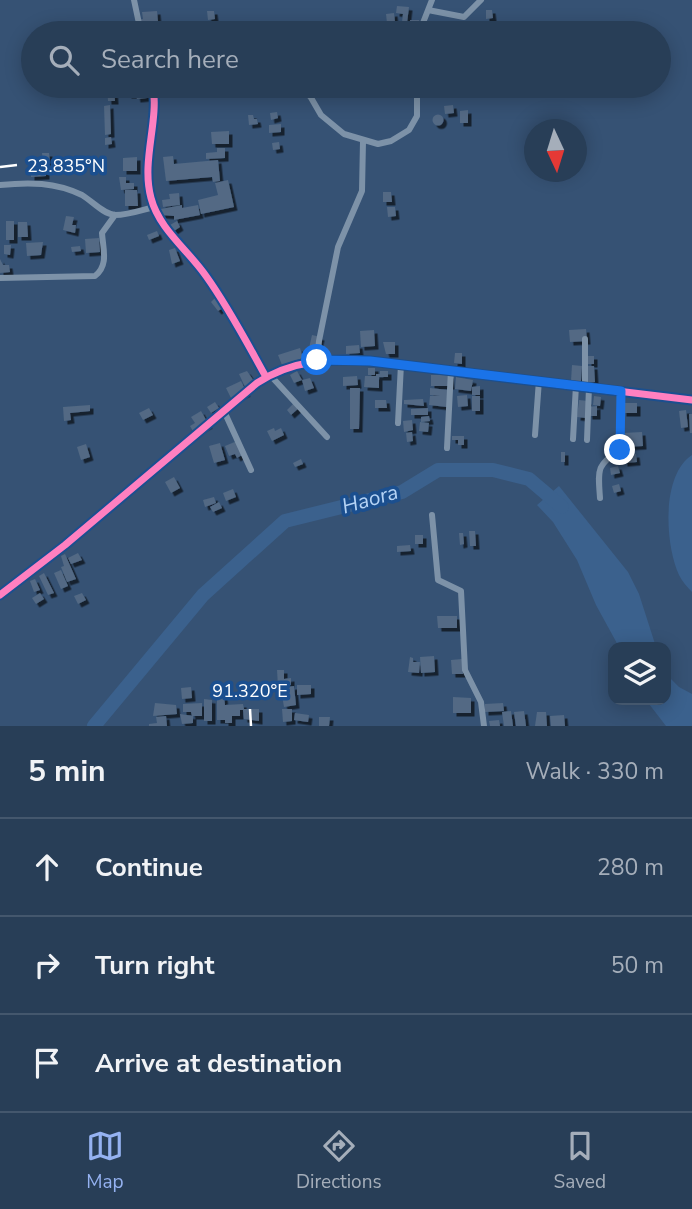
<!DOCTYPE html>
<html lang="en">
<head>
<meta charset="utf-8">
<style>
  body { margin:0; font-family:"Nunito Sans",sans-serif; background:#344961; color:#f1f3f6 }
  .controls { position:absolute; right:21px; bottom:21px; display:grid; overflow:hidden; border-radius:14px; box-shadow:0 4px 18px #0003 }
  .controls button { width:63px; height:63px; display:grid; place-items:center; padding:0; border:0; border-bottom:2px solid #44576d; background:#283e57; color:#f1f3f6; font:35px sans-serif }
  .compass { position:absolute; left:524px; top:119px; width:63px; height:63px; border-radius:50%; background:#283e57; box-shadow:0 4px 18px #0003; rotate:176deg }
  .stop { position:absolute; width:21px; height:21px; margin:-16px; border:5px solid #1a73e8; border-radius:50%; background:#fff }
  .stop.end { background:#1a73e8; border-color:#fff; box-shadow:0 2px 7px #0008 }
  .list { margin:0; padding:0; list-style:none }
  h2 { display:flex; justify-content:space-between; align-items:center; height:91px; margin:0; padding:0 28px; font-size:30px }
  h2 small { font-size:23px; font-weight:400; color:#a5aeba }
  .list li { display:grid; grid-template-columns:46px 1fr auto; gap:21px; align-items:center; box-sizing:border-box; height:98px; padding:0 28px; border-top:2px solid #44576d }
  .list b { display:block; font-size:26px; white-space:nowrap }
  .list em { font-size:23px; font-style:normal; color:#a5aeba }
  .icon { flex:none; width:38px; height:38px; fill:none; stroke:currentColor; stroke-width:2; stroke-linecap:round; stroke-linejoin:round }
  .map { position:relative; flex:none; width:692px; height:726px; overflow:hidden }
  .search { position:absolute; background:#283e57; box-shadow:0 4px 18px #0003; left:21px; right:21px; top:21px; height:77px; display:flex; align-items:center; gap:18px; box-sizing:border-box; padding:0 24px; border-radius:38px; color:#a5aeba; font-size:26px }
  .sheet { height:385px; background:#283e57 }
  nav { display:flex; justify-content:space-around; align-items:center; box-sizing:border-box; height:98px; border-top:2px solid #44576d; background:#283e57; font-size:19px; color:#a5aeba }
  nav a { display:grid; justify-items:center; gap:4px }
  nav .on { color:#95b2f1 }
  .map>svg:first-child { display:block }
  .water { fill:#3b618d }
  .lines { fill:none; stroke-linecap:round; stroke-linejoin:round }
  .river { stroke:#3b618d; stroke-width:14 }
  .building { fill:#526984; filter:url(#shadow) }
  .minor { stroke:#7d92a8; stroke-width:6 }
  .tertiary { stroke:#7d92a8; stroke-width:8 }
  .cycleway-casing { stroke:#1b4f8f; stroke-width:11 }
  .cycleway { stroke:#ff80c0; stroke-width:7 }
  .route { stroke:#1a73e8; stroke-width:9 }
  .ticks { fill:none; stroke:#fff; stroke-width:2.5 }
  .labels { text-anchor:middle; stroke-width:7; stroke-linejoin:round; paint-order:stroke }
  .water-label { font-size:21px; font-style:italic; fill:#b5d3f5; stroke:#1b4f8f }
  .ticks-label { font-size:18px; text-anchor:middle; fill:#fff; stroke:#1b4f8f; stroke-width:7; stroke-linejoin:round; paint-order:stroke }
</style>
</head>
<body>
<div class="map">
<svg width="692" height="726" viewBox="0 0 692 726">
  <defs>
    <filter id="shadow"><feDropShadow dx="3.5" dy="3.5" stdDeviation="0" flood-color="#0009"/></filter>
  </defs>
  <rect width="100%" height="100%" fill="#365274"/>
  <path class="water" d="M692,455V592C687,587 682,581 679,575C665,545 661,475 692,455Z
    M559,486L628,572L639,594L656,647H619L596,605L577,560L553,522L537,505Z
    M666,674L679,687L692,694V726H666L646,700H666Z"/>
  <g class="lines">
    <path class="river" d="M94,726L203,595L285,521L402,492L438,470H493L529,479L562,507"/>
  </g>
  <path class="building" d="M397,6L409,7L407,23L402,22L403,14L396,13Z
    M486,10H492L493,18L486,19Z
    M157,11L158,22L136,24V20L143,19L142,12Z
    M207,11H214L215,19L208,20Z
    M394,13L395,22L387,23L386,14Z
    M410,20H419L420,26H410Z
    M90,23H97L98,30H90Z
    M87,26L88,33H81L80,27Z
    M185,28L186,33H176V29Z
    M128,86H135V95H128Z
    M438,86H446V93H439Z
    M107,87H114L115,101H108Z
    M146,91L147,98L137,99L136,92Z
    M110,105L111,134L105,135L104,106Z
    M453,105L454,113L445,114L444,106Z
    M468,110V123H460V111Z
    M277,112L278,118L271,120L270,113Z
    M432.5 120a5.5 5.5 0 1 1 11 0a5.5 5.5 0 1 1-11 0Z
    M248,115H253L254,119H257L258,124L249,125Z
    M281,124V132L269,133V125Z
    M229,131V144H212L211,132Z
    M111,137L112,144L105,145V138Z
    M279,142L280,149L273,150L272,143Z
    M217,148H225V158L206,159V153L217,152Z
    M42,153H49L50,162H43Z
    M173,156L174,164L218,160L220,181L213,182L212,177L166,181L163,157Z
    M137,157V171H123V158Z
    M46,166V176L31,177V167Z
    M119,177H126V183H134V189L121,190Z
    M228,180L234,207L201,214L198,200L218,195L215,183Z
    M125,190H137L138,206H125Z
    M383,192H391L392,202H383Z
    M179,193L180,205L163,207L162,200L170,199L169,194Z
    M182,205V208L198,205L200,215L174,220V216L162,215L161,209Z
    M387,207H395L396,216L388,217Z
    M66,216L74,217L72,225H76L75,233L63,230Z
    M6,221H14V240H6Z
    M177,221L180,227L174,231L170,225Z
    M18,222H27L28,237H18Z
    M157,231L159,236L149,240L147,235Z
    M99,238L100,252L86,253L85,239Z
    M43,242L41,255L27,256L26,243Z
    M4,245H11L10,255L4,254Z
    M80,246L81,251L72,252L71,247Z
    M175,248L180,261L172,264L169,250Z
    M0,259L3,265H9L10,272L0,273Z
    M215,298L223,308L218,311L211,302Z
    M586,329L587,341L570,342L569,330Z
    M374,330L375,346L361,347L360,331Z
    M312,335L321,337L317,355L308,353Z
    M383,342H395V354H386Z
    M359,345L360,353L346,354V346Z
    M300,348L303,358L282,365L278,355Z
    M455,353H462V364L454,363Z
    M588,356H594V364H588Z
    M572,365L582,366L581,381H571Z
    M588,366H594L595,382L588,383Z
    M368,368H375V375H368Z
    M247,371L256,384L246,389L239,374Z
    M297,371L302,380L294,383L290,375Z
    M380,371H388V377H379V388L364,387L365,376H376V374H380Z
    M431,375H450L451,386H431Z
    M357,376L358,385L343,386V377Z
    M456,377L473,380L471,391L455,389Z
    M310,378L314,388L305,391L302,380Z
    M241,381L247,393L232,400L226,388Z
    M480,386V395H472V387Z
    M350,388H360L359,429H350Z
    M430,388L448,390L447,407L429,405L430,396H440L430,395Z
    M467,395L468,406L458,407L457,396Z
    M472,396H480V411H472Z
    M594,396L601,397L600,406L593,405Z
    M423,399L424,406L404,404V400Z
    M375,400H386L387,408H375Z
    M579,400L588,401L586,418L577,417Z
    M296,401L301,406L291,415L287,410Z
    M215,402L219,408L211,413L207,407Z
    M623,403H637V413H623Z
    M90,405V411L70,413L71,420L64,421L63,407Z
    M597,406V416H589L588,407Z
    M149,408L153,415L143,420L139,413Z
    M428,408V415H411V409Z
    M686,410L688,427L681,428L679,411Z
    M201,411L209,425L194,433L190,426L195,423L191,417Z
    M689,414H692V433H690Z
    M429,416L430,421L421,422V417Z
    M412,420L413,430L404,432L403,421Z
    M420,422L429,423L428,432L419,431Z
    M274,428L275,431L281,428L284,435L272,441L267,431Z
    M412,432L413,441L407,442L406,433Z
    M642,432L643,446L623,447V433Z
    M452,436H464V445H458V440H452Z
    M237,441L242,455L237,458L235,454L229,456L225,446Z
    M220,443L225,460L214,463L209,446Z
    M86,444L90,457L81,460L77,447Z
    M561,452H565V462H561Z
    M636,454L637,462L624,463V455Z
    M301,459L303,464L295,467L293,463Z
    M618,466L620,473L611,475L610,468Z
    M174,477L180,488L171,493L165,482Z
    M619,484L621,491L614,493L612,486Z
    M233,489L236,497L226,501L223,493Z
    M214,497L216,503L205,507L203,500Z
    M219,502L222,508L213,512L210,507Z
    M469,531H475L476,546H470Z
    M459,533H463L464,544L460,545Z
    M415,535H423V544H415Z
    M410,545L411,551L397,552V546Z
    M78,553L82,560L71,564L68,558Z
    M65,554L76,579L67,582L61,567L64,566L61,556Z
    M61,570L68,586L61,589L54,573Z
    M44,573L54,593L48,595L39,576Z
    M35,579L40,590L34,592L30,581Z
    M40,593L44,599L36,604L32,598Z
    M82,593L86,600L78,604L74,596Z
    M437,616H457V628H438Z
    M434,656L435,672L421,673L420,657Z
    M410,657L413,658V662H420L419,673L408,672Z
    M462,659L463,674H452L451,660Z
    M277,670H284V679L291,678V685L278,686Z
    M297,685H311V694L297,695Z
    M294,686L296,705L284,707L282,695H279L278,688Z
    M191,687L192,698L182,699L181,688Z
    M224,696L225,705L243,704L244,709H259V721L244,719L243,710H240V716H232V723H225V720H217V697Z
    M453,697L471,698V713H453Z
    M204,699L212,700V721H204Z
    M155,703L176,705L177,714L153,716Z
    M202,703V716H192L191,712H183V704Z
    M503,703L504,711L485,712V704Z
    M282,709H292V721L283,722Z
    M511,711L513,726H504L502,712Z
    M524,711L526,726H516L514,712Z
    M537,712H546L547,726H535Z
    M295,713L309,715L308,722L294,720Z
    M180,714L193,716V723L182,724Z
    M564,715L565,726H551L550,716Z
    M166,716L167,726H149V724L157,723L156,717Z
    M319,717H330L329,726H319Z
    M499,720L500,726H490L489,721Z"/>
  <g class="lines">
    <path class="minor" d="M134,0L141,33
      M428,10L464,17L481,0
      M419,33L432,0
      M153,86C159,122 141,161 151,198C159,229 188,250 206,276C229,308 247,343 266,377
      M274,86L291,93H301L310,96L321,115L344,134L378,144L391,141L409,130L417,116V98L414,86
      M0,185C29,182 55,182 82,195C92,201 103,214 115,215C128,215 142,210 154,207
      M0,278L95,276C109,265 103,249 102,233L115,215
      M317,361L319,341L338,247L362,191L363,141
      M270,375L327,437
      M585,386V339
      M224,411L251,470
      M398,423L401,364
      M535,435L539,380
      M573,439L576,385
      M587,440L589,387
      M447,448L451,370
      M600,498C598,470 596,465 620,450L621,391
      M432,515L438,580L461,591L465,670L481,702L484,726"/>
    <path class="tertiary" d="M0,595L65,545L257,383C292,360 330,358 370,361L692,400"/>
    <defs>
      <path id="cycleway" d="M153,86C159,122 141,161 151,198C159,229 188,250 206,276C229,308 247,343 266,377
        M0,595L65,545L257,383C292,360 330,358 370,361L692,400"/>
    </defs>
    <use href="#cycleway" class="cycleway-casing"/>
    <use href="#cycleway" class="cycleway"/>
  </g>
  <g class="lines">
    <path class="route" d="M317,360L370,361L621,391L620,450"/>
  </g>
  <path class="ticks" d="M0,167L17,165M250,709L251,726"/>
  <g class="labels">
    <g class="water-label">
      <text transform="translate(370 499) rotate(-16)" y="7">Haora</text>
    </g>
  </g>
  <g class="ticks-label">
    <text x="66" y="172">23.835°N</text>
    <text x="250" y="697">91.320°E</text>
  </g>
</svg>
<div class="controls">
<button><svg class="icon" aria-label="layers" viewBox="0 0 24 24"><path d="M12 4l9 5-9 5-9-5zM3 14l9 5 9-5"/></svg></button>
</div>
<svg class="compass" viewBox="-18 -18 36 36"><path d="M0-13l5 13h-10z" fill="#e53935"/><path d="M0 13l5-13h-10z" fill="#a5aeba"/></svg>
<div class="stop" style="left:317px;top:360px"></div>
<div class="stop end" style="left:620px;top:450px"></div>
<div class="search"><svg class="icon" aria-label="search" viewBox="0 0 24 24"><circle cx="10" cy="10" r="6"/><path d="M15 15l6 6"/></svg>Search here</div>
</div>
<section class="sheet">
<h2>5 min<small>Walk · 330 m</small></h2>
<ul class="list">
<li><svg class="icon" aria-label="ahead" viewBox="0 0 24 24"><path d="M12 20V5M6 11l6-6 6 6"/></svg><div><b>Continue</b></div><em>280 m</em></li>
<li><svg class="icon" aria-label="right" viewBox="0 0 24 24"><path d="M7 20v-9h11M14 6l5 5-5 5"/></svg><div><b>Turn right</b></div><em>50 m</em></li>
<li><svg class="icon" aria-label="arrive" viewBox="0 0 24 24"><path d="M6 21V4h12l-3 4 3 4H6"/></svg><div><b>Arrive at destination</b></div></li>
</ul>
</section>
<nav>
<a class="on"><svg class="icon" aria-label="map" viewBox="0 0 24 24"><path d="M3 6l6-2 6 2 6-2v14l-6 2-6-2-6 2zM9 4v14M15 6v14"/></svg>Map</a>
<a><svg class="icon" aria-label="directions" viewBox="0 0 24 24"><path d="M12 3l9 9-9 9-9-9zM9 14v-3h6M13 9l2 2-2 2"/></svg>Directions</a>
<a><svg class="icon" aria-label="saved" viewBox="0 0 24 24"><path d="M7 4h10v16l-5-4-5 4z"/></svg>Saved</a>
</nav>
</body>
</html>
